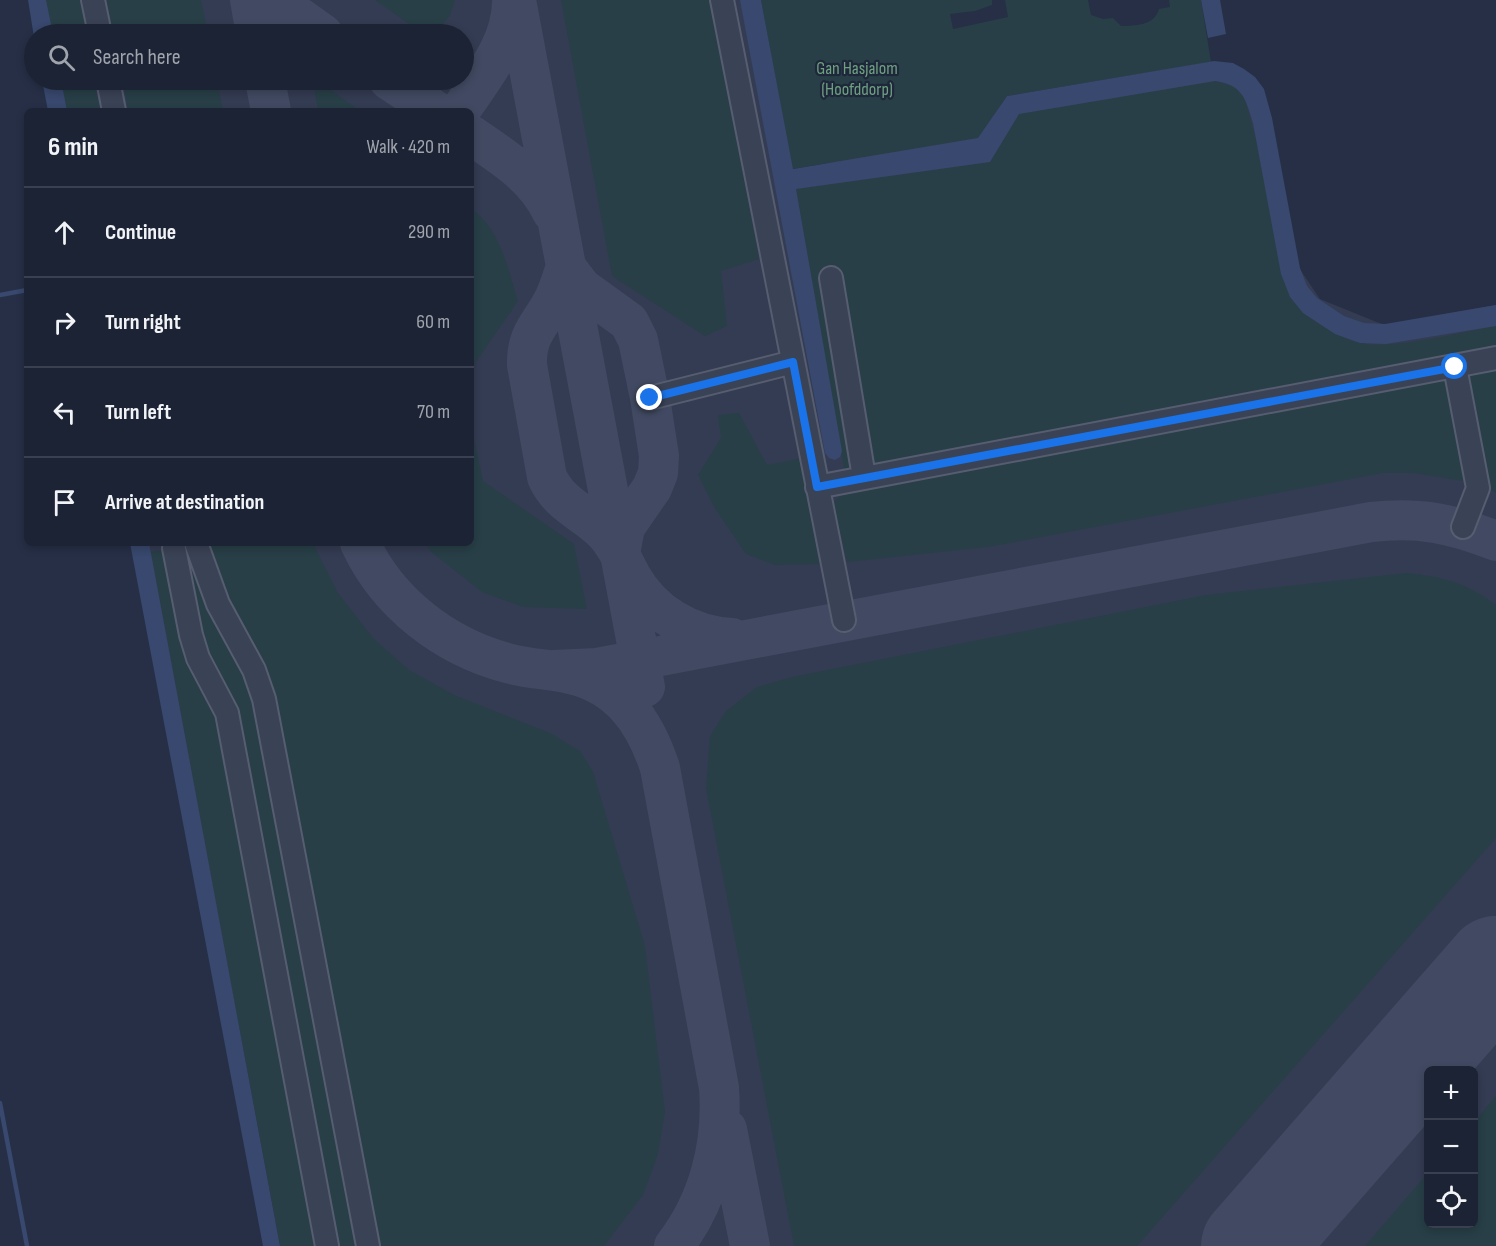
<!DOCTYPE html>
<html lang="en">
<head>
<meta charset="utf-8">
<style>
  body { margin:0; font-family:"Sofia Sans Condensed",sans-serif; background:#252b3c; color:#f1f3f6 }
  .controls { position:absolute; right:18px; bottom:18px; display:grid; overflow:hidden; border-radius:9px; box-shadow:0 3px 9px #0003 }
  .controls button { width:54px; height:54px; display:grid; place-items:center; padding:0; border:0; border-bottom:2px solid #3a404f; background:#1c2334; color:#f1f3f6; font:30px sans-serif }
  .stop { position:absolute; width:18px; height:18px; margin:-14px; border:4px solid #1a73e8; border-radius:50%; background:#fff }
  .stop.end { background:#1a73e8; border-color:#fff; box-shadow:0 2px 6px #0008 }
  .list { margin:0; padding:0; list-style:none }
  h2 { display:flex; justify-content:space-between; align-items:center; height:78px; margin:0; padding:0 24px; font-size:26px }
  h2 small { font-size:20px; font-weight:400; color:#a0a4ac }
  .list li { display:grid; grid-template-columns:39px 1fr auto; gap:18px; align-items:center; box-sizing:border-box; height:90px; padding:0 24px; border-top:2px solid #3a404f }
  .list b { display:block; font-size:22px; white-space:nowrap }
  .list em { font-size:20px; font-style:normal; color:#a0a4ac }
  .icon { flex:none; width:33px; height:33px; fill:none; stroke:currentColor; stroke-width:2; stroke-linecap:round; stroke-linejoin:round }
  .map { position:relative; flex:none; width:1496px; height:1246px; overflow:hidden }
  .search { position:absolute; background:#1c2334; box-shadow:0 3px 9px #0003; left:24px; top:24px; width:450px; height:66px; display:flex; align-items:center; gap:15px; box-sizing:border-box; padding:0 21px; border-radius:33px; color:#a0a4ac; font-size:22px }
  .panel { position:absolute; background:#1c2334; box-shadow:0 3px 9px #0003; left:24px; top:108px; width:450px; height:438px; border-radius:9px }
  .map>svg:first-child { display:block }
  .airport { fill:#343c53; fill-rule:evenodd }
  .green { fill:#283f47 }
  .water { fill:#38486e }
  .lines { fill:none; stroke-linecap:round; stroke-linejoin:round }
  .stream { stroke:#38486e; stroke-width:4.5 }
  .taxiway { stroke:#414a62; stroke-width:40 }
  .runway { stroke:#414a62; stroke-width:102 }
  .minor-casing { stroke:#565d70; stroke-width:26 }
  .minor { stroke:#3a4255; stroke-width:22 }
  .route { stroke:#1a73e8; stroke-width:8 }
  .labels { text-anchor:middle; stroke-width:4.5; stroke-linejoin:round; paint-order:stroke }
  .park-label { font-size:18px; fill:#6ea180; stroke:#1f273b }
</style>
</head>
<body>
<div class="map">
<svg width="1496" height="1246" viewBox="0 0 1496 1246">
  <rect width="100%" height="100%" fill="#262f46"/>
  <path class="airport" d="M43,0H756L791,174L1010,109L1224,73L1258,98L1291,256L1320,299L1384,325L1496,305V1246H281L147,543H471V111H64L58,80H464V34H49ZM1428,1070H1474V1224H1428Z"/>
  <path class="green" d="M46,0H87L93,34H53Z
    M99,0H201L208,34H106Z
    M375,0H455L450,15L436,34H423Z
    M561,0H711L759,259L721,271L727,326L705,336L612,276Z
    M761,0H992V5L975,11L950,14L953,29L1008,17L1005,0H1088L1091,15L1103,19L1113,18L1121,26C1136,26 1155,25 1159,9L1170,7L1169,0H1201L1211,62L1007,96L978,138L792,169Z
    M61,80H98L96,92L101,111H67Z
    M120,80H217L223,111H128L124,85Z
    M313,80H317L360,111H318Z
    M1215,81L1234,86L1245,99L1303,313C1319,324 1342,340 1361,343C1394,350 1461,332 1496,326V346L845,474L796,189L990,162L1019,114Z
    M471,209C500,227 508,270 518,301L471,369Z
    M1496,364V493L1481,486L1466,369Z
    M1449,377L1469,482L1414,473H1383L988,547L847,562L833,502L842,495Z
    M739,413L767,465L802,458L819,564L775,565L746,554L714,507L698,475L721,438L718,415Z
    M471,426L483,481L574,544L587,609L523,607L482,592L430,551L426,543H471Z
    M202,543H310L315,547L338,593L373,638L409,670L454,695L550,733L580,751L593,772L645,946L665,1112L658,1154L643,1195L604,1246H374L271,702L228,610Z
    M190,545L249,672L360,1246H334L206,665L177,547Z
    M169,549L215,701L321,1246H280L151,552Z
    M1406,573C1441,576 1468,583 1496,605V838L1137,1246H794L706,788L710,736L726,711L757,687L792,677L1206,595Z
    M1496,1096V1246H1365L1428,1173V1224H1474V1122Z"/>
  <path class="water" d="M28,0H46L53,34H34V37Z
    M740,0H761L793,169L978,138L1007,96L1214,61L1233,63L1244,69L1255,77L1264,89L1272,118L1300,268L1307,286L1317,298L1344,316L1364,323L1385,324L1496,305V326L1386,344L1360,343L1335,334L1303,313L1290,297L1281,274L1253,123C1245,98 1243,85 1215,81L1019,114L990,162L796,189L842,451L840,457L835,460L829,458L825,453Z
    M1201,0H1220L1226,34L1208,38Z
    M42,80H61L67,111H48Z
    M130,543H149L280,1246H263Z"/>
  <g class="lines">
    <path class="stream" d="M0,295L27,290
      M0,1103L27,1246"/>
    <path class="taxiway" d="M250,0L256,34
      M275,0L323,34
      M516,0L645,687
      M265,80L271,111
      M389,80L436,111
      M460,111C482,78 511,45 512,3
      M471,135C503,157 535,176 552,212
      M566,267C562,277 559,289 554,299C541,325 526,333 527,365L547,477C560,506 585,512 605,533C617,546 623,561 631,576C652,613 690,636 732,638
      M566,267L582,288L629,322L638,340L650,398L659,456L658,473L652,488L625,527L620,554
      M360,543C388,603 444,646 507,663C528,669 550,669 570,674C620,685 645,722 660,768L719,1088C723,1144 709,1201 674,1246
      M554,670L597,668L1371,522C1419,517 1451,523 1496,541
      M727,1129L750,1246"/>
    <path class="runway" d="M1252,1246L1496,967"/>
    <defs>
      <path id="minor" d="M93,0L100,34
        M722,0L844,620
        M108,80L114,111
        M831,278L864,477
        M1455,367L1478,488L1463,527
        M650,398L793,362
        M817,487L1496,358
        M196,543L218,604L254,670L264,699L368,1246
        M174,548L191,635L198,658L227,713L327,1246"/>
    </defs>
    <use href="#minor" class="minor-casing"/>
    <use href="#minor" class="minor"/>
  </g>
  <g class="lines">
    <path class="route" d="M650,398L793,362L817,487L1455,367"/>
  </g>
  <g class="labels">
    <g class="park-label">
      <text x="857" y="74">Gan Hasjalom<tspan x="857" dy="21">(Hoofddorp)</tspan></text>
    </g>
  </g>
</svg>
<div class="controls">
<button>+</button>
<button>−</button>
<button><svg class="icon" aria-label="locate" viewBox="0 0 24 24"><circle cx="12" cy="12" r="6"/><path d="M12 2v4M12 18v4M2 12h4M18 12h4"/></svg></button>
</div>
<div class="stop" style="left:1455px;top:367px"></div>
<div class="stop end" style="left:650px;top:398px"></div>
<div class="search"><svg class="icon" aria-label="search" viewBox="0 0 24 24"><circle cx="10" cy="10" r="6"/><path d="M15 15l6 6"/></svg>Search here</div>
<section class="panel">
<h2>6 min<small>Walk · 420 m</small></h2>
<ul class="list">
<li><svg class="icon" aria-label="ahead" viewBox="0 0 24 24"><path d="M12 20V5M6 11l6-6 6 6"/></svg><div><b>Continue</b></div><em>290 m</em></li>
<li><svg class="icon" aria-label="right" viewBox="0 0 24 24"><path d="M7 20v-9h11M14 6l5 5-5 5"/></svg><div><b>Turn right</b></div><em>60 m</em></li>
<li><svg class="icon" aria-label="left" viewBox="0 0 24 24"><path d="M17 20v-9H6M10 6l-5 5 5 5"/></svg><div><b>Turn left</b></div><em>70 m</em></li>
<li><svg class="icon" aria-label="arrive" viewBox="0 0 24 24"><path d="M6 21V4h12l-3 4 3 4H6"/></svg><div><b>Arrive at destination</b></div></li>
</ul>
</section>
</div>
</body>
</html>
